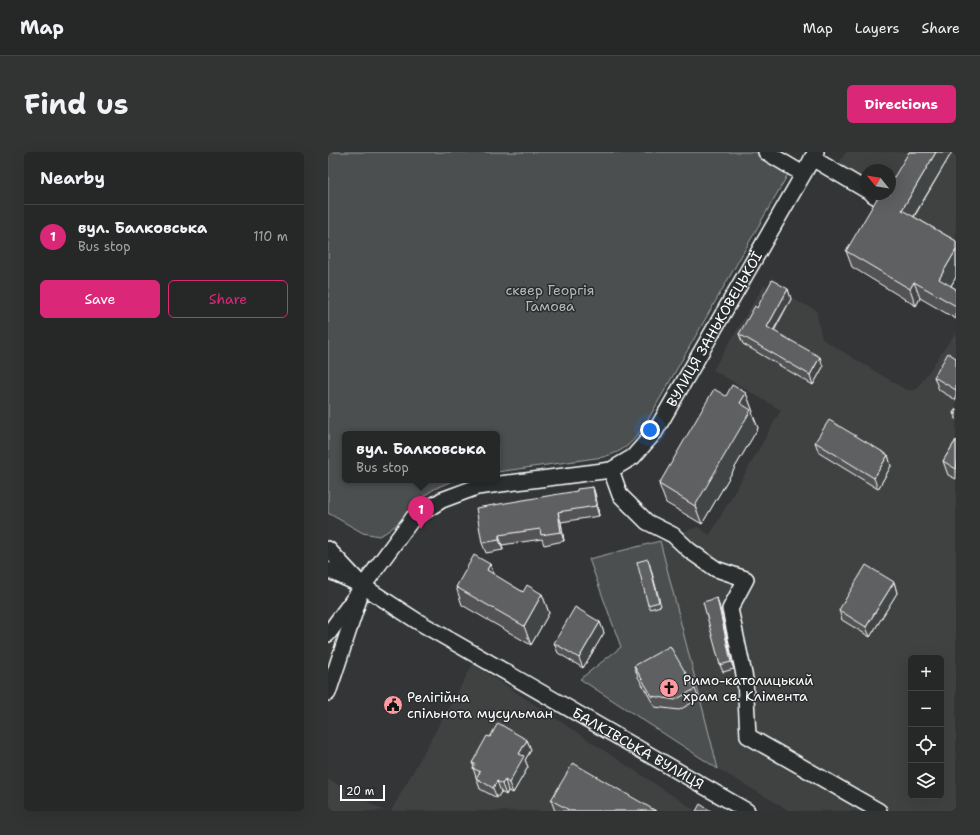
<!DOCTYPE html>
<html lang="en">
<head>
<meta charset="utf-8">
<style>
  body { margin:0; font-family:"Shantell Sans",sans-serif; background:#323434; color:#f1f3f6 }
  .controls { position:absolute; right:12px; bottom:12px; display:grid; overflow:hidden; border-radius:6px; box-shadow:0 4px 16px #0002 }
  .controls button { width:36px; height:36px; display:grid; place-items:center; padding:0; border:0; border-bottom:1px solid #424445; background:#262828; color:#f1f3f6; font:20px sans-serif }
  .compass { position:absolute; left:532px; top:12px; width:36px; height:36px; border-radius:50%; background:#262828; box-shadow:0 4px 16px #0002; rotate:300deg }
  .scale { position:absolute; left:12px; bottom:10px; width:45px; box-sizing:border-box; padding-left:4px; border:2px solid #fff; border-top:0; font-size:11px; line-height:14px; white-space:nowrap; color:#fff; -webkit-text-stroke:3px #2a2d2e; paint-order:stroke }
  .you { position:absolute; left:322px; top:278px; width:14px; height:14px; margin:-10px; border:3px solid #fff; border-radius:50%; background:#1a73e8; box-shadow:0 0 0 6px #1a73e833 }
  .badge { display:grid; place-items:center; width:26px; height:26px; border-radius:50%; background:#db2777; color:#fff; font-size:13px; font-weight:700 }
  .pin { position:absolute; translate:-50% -33px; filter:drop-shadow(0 1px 2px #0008) }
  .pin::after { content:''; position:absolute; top:21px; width:14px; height:12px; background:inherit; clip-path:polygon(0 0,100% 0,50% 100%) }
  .popup { position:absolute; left:14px; top:279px; width:158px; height:52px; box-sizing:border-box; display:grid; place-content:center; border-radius:6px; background:#262828; filter:drop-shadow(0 1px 3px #0005); font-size:13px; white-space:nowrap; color:#a4a6a8 }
  .popup b { font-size:15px; color:#f1f3f6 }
  .popup::after { content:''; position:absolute; left:50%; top:100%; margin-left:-8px; border:8px solid transparent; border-top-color:#262828 }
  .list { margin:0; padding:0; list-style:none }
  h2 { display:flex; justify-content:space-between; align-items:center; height:52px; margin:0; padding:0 16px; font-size:17px }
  h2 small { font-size:13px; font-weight:400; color:#a4a6a8 }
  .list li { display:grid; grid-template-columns:26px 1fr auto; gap:12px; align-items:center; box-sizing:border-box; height:64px; padding:0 16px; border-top:1px solid #424445 }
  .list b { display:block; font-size:15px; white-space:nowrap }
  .list p { margin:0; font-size:13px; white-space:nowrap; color:#a4a6a8 }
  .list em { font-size:13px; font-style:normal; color:#a4a6a8 }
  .actions { display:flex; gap:8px; padding:12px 16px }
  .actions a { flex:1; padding:9px 0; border:1px solid #db2777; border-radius:6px; text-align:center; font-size:14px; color:#db2777 }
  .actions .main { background:#db2777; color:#fff }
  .icon { flex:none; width:22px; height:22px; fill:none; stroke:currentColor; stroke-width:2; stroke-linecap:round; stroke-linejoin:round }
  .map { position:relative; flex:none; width:628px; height:659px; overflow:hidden; border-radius:6px }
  header { display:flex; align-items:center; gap:24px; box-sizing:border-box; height:56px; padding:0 20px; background:#262828; border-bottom:1px solid #424445 }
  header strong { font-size:19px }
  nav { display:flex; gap:22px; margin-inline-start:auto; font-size:14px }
  .intro { display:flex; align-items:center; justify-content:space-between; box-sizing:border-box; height:96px; padding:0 24px }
  h1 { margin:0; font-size:28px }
  .button { padding:10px 18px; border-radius:6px; background:#db2777; color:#fff; font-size:14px; font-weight:700 }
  main { display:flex; gap:24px; padding:0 24px }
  aside { flex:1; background:#262828; border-radius:6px; box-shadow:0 4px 16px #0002 }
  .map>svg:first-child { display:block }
  .built { fill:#404243; fill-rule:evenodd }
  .green { fill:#4c4f50; stroke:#a6a7a8 }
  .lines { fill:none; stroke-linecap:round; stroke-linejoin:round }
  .minor-casing { stroke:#fff; stroke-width:18 }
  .minor { stroke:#2a2d2e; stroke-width:15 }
  .wall { fill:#525354; stroke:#fff }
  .shaded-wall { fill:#424445; stroke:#fff }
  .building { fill:#5f6162; stroke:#fff }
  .labels { text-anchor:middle; stroke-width:3; stroke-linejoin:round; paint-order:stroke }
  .park-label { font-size:14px; fill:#b7b9b9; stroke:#2a2d2e }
  .street-label { font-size:14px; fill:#fff; stroke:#2a2d2e }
  .poi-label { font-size:14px; fill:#fff; stroke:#2a2d2e; text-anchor:start }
</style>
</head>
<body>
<header>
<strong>Map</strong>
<nav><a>Map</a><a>Layers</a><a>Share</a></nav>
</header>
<div class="intro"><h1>Find us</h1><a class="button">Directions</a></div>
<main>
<aside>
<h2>Nearby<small></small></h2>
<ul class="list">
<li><span class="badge">1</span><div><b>вул. Балковська</b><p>Bus stop</p></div><em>110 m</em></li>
</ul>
<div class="actions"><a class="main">Save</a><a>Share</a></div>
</aside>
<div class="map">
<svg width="628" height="659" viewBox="0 0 628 659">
  <rect width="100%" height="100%" fill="#333536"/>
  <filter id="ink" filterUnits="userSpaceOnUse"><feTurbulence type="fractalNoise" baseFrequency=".025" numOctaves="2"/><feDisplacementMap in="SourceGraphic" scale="8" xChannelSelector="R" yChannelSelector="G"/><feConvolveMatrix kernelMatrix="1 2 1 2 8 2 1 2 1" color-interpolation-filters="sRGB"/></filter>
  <g filter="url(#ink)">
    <path class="built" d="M518,0H628V95L502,25ZM538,18H562V42H538Z
      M436,133L488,158L494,187L578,238H588L628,180V659H462L390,617L332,389L345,383L370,375L382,383L453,258L385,218ZM583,506H613V644H583Z
      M145,512L368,659L373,652L384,659H63Z
      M0,627L56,659H0Z"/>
    <path class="green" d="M0,0H432L463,17L318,271C305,290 298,299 275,305L169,320V282H17V328H129C115,332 101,338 91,349C78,361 68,377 51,384L35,381L0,361Z
      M332,389L390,617L252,527L293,495L261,407Z"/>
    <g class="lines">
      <defs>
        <g id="minor">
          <path d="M438,0L475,22"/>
          <path d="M484,6L538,38"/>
          <path d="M544,42L557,50L563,41"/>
          <path d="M283,318L292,343L319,370L345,383L362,399L388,417L418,427L402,457L417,527L420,584L551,659"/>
          <path d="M0,397L29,428"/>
          <path id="s1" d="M0,418L35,434L89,469L419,659"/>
          <path id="s2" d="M0,482L85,366L114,348L149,335L283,318L305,305L327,280L488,0"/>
          <path d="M0,541L31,447"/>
        </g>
      </defs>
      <use href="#minor" class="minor-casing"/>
      <use href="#minor" class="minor"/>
    </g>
    <path class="wall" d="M581,0H624L586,65L628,89V125L623,134L628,137V167L592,146L588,154L524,115L518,99L562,42Z
      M460,137L463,147L446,179L495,215L485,233L415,192L411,182L429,156Z
      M628,206V248L611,238L606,225Z
      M418,241L425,260L424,261L430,276L374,372L338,351L331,332L398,244Z
      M628,257V268L625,261Z
      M628,288V327L620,323L615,309Z
      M487,290L560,303L563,314L550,337L491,301Z
      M265,335L268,345L271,364L233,370L236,389L216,393L214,387L174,393L175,398L158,401L154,391L249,339Z
      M321,410L333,454L322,457L320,453Z
      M162,412L166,423L195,440L214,442L221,461L203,493L134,453L128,435Z
      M566,430L569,441L542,485L514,468L511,458Z
      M391,453L406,517L395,520L392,513Z
      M272,470L276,481L255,516L230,501L226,491Z
      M306,514L367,537L371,547L351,558L327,555L310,525Z
      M162,585L199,588L203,598L197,608L200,615L185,641L180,639L178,643L173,640L169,646L152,637L145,616L146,615L144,611Z
      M223,648L328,659H227Z"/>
    <path class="shaded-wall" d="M608,0H624L580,74L574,58Z
      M628,98V125L617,144L611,127Z
      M586,130L592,146L588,154L582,137Z
      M460,137L463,147L442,184L439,175Z
      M492,205L495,215L485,233L482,223Z
      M418,241L425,260L424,261L430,276L374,372L367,354L412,251Z
      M560,303L563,314L550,337L546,326Z
      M265,335L268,345L271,364L268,354Z
      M230,360L233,370L236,389L233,380Z
      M171,383L174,393L175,398L171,388Z
      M162,412L169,431L159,418Z
      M566,430L569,441L542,485L538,475Z
      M214,442L221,461L203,493L196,474Z
      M389,446L391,453L406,517L403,510Z
      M272,470L276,481L255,516L251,506Z
      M199,588L203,598L197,608L200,615L185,641L181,631L191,602Z
      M177,628L180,639L178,643L174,632Z
      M169,629L173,640L169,646L165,636Z"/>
    <path class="building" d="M581,0H608L574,58L628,89V98L611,127L628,137V154L586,130L582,137L518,99L551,43L553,42H562V32Z
      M444,128L460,137L439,175L492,205L482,223L411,182L427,154L429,156Z
      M620,201L628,206V238L606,225Z
      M404,233L418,241L412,251L423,258L367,354L331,332L386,237L398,244Z
      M628,257V262L625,261Z
      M501,268L560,303L546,326L487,290Z
      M628,288V317L615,309Z
      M265,335L268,354L230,360L233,380L213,383L212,377L171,383V388L154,391L148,356L249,339V337Z
      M146,403L162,412L159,418L195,440L199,433L214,442L196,474L128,435Z
      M320,407L331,450L320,453L309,410Z
      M538,413L566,430L538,475L511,458Z
      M389,446L403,510L392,513L375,450Z
      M247,455L272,470L251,506L226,491Z
      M342,494L367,537L347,548L324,544L306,514Z
      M170,571L199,588L191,602L196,604L181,631L177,628L174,632L169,629L165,636L148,626L152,620L145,616L147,612L144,611L159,584L162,585Z
      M245,611L328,659H243L223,648Z
      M372,652L383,659H368Z"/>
  </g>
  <defs>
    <symbol id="church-disc" viewBox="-11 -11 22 22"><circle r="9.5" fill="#ff9aa2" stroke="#2a2d2e"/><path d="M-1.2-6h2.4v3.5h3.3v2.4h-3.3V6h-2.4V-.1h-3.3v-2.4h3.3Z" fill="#111"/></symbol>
    <symbol id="civic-disc" viewBox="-11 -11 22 22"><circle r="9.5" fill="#ff9aa2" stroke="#2a2d2e"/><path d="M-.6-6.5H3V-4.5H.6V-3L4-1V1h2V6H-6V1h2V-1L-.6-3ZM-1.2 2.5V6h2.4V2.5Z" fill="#111"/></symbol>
  </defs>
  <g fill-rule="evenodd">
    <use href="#church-disc" x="330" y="525" width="22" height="22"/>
    <use href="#civic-disc" x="54" y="542" width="22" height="22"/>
  </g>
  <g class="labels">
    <g class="park-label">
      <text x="222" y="143">сквер Георгія<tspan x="222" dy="16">Гамова</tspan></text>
    </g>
    <g class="street-label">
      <text dy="5" stroke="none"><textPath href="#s2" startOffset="528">ВУЛИЦЯ ЗАНЬКОВЕЦЬКОЇ</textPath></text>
      <text dy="5" stroke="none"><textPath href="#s1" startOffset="358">БАЛКІВСЬКА ВУЛИЦЯ</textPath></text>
    </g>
    <g class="poi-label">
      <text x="355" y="533">Римо-католицький<tspan x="355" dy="16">храм св. Клімента</tspan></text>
      <text x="79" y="550">Релігійна<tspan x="79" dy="16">спільнота мусульман</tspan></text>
    </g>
  </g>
</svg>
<div class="controls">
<button>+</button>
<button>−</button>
<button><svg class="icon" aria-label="locate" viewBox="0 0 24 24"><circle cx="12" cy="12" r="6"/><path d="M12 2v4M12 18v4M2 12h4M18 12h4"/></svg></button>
<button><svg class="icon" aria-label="layers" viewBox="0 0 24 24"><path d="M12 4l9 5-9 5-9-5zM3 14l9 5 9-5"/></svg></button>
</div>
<svg class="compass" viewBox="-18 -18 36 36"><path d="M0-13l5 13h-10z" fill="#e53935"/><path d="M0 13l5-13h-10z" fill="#a4a6a8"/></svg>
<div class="scale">20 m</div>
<div class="you"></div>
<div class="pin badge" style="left:93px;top:377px">1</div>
<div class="popup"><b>вул. Балковська</b>Bus stop</div>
</div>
</main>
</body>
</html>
